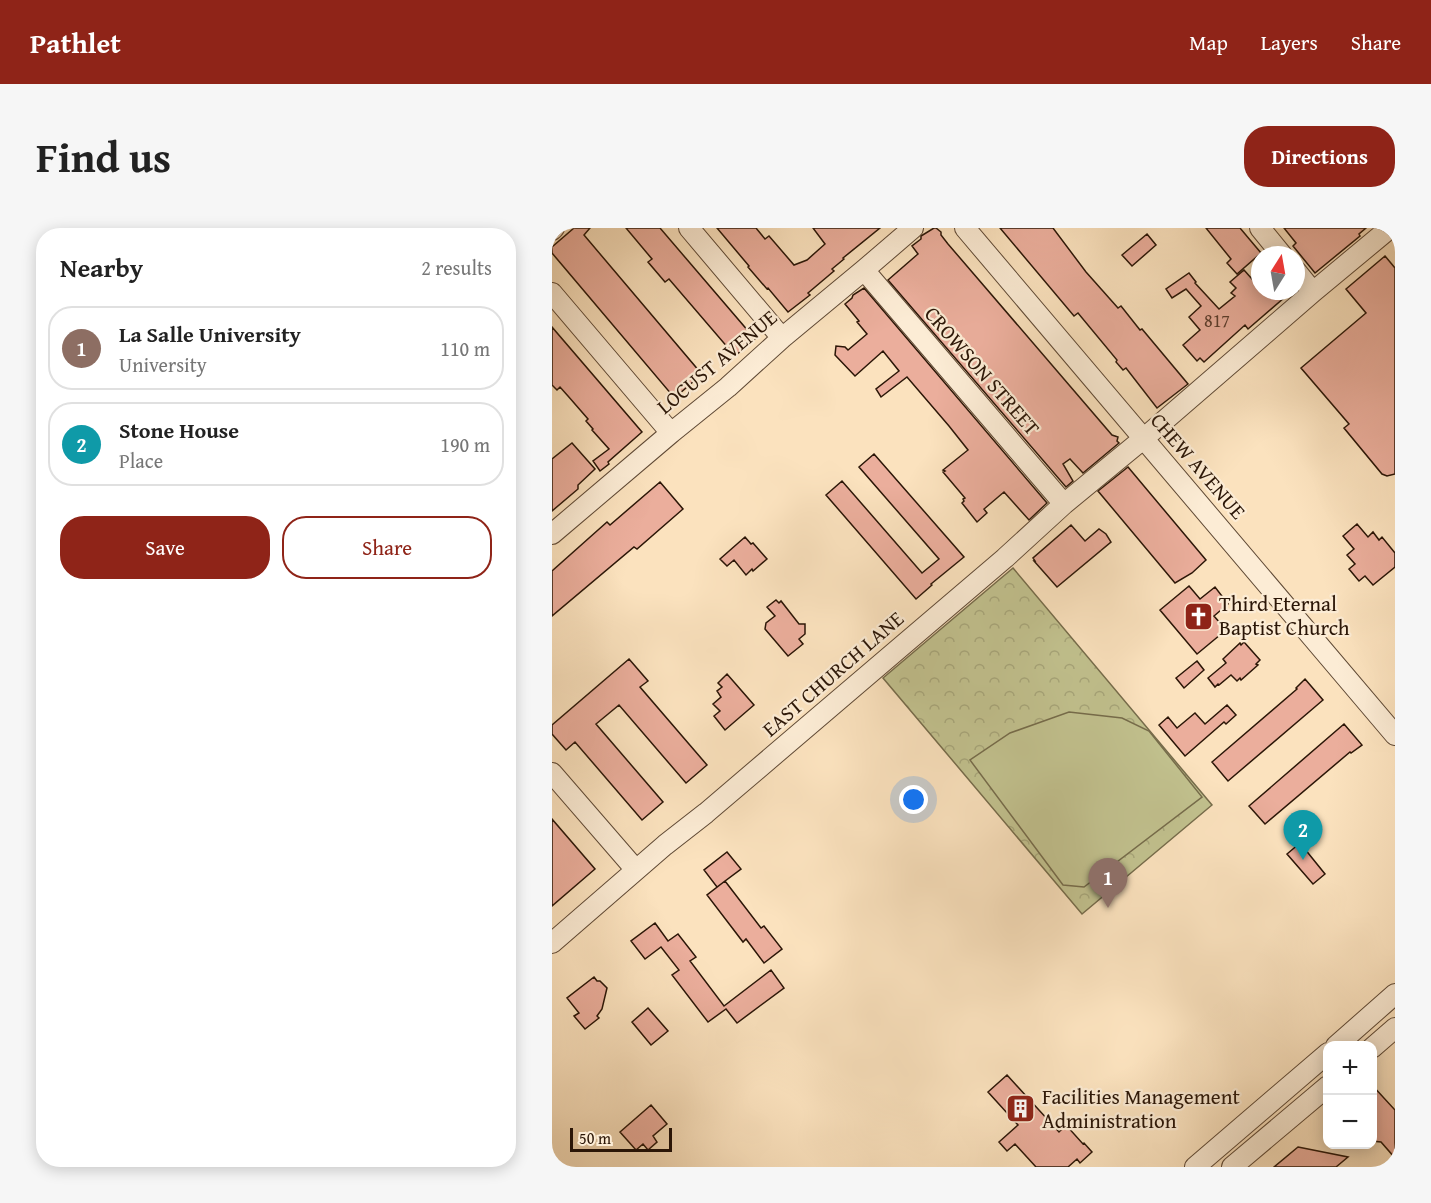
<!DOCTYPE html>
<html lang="en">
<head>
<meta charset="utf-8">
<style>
  body { margin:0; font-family:"Gentium Book Plus",serif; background:#f6f6f6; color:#222 }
  .controls { position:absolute; right:18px; bottom:18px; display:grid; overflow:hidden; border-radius:12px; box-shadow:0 3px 15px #0003 }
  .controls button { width:54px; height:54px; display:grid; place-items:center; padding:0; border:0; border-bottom:2px solid #e0e0e0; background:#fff; color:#222; font:30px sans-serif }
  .compass { position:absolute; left:699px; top:18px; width:54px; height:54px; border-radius:50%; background:#fff; box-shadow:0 3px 15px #0003; rotate:11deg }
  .scale { position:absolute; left:18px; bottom:15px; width:102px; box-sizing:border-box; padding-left:6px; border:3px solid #2b1607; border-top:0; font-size:16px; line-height:21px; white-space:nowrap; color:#2b1607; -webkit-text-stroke:4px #fcecd5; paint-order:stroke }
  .you { position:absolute; left:362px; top:572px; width:21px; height:21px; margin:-15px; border:4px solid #fff; border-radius:50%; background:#1a73e8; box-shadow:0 0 0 9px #1a73e833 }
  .badge { display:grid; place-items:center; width:39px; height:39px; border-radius:50%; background:#8f2418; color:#fff; font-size:20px; font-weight:700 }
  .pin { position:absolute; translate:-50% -50px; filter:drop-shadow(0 2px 3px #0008) }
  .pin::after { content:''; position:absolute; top:32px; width:21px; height:18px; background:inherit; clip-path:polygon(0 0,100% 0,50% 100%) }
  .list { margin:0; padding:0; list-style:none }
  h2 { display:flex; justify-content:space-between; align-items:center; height:78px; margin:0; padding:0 24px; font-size:26px }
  h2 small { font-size:20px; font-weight:400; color:#767676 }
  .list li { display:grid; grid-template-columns:39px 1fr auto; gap:18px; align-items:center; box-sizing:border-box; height:84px; margin:0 12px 12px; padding:0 12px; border:2px solid #e0e0e0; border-radius:24px }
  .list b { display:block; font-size:22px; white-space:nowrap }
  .list p { margin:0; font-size:20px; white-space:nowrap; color:#767676 }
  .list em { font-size:20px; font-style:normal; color:#767676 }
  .actions { display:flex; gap:12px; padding:18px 24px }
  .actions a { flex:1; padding:14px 0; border:2px solid #8f2418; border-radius:24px; text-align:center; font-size:21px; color:#8f2418 }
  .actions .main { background:#8f2418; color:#fff }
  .map { position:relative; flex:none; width:843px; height:939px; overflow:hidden; border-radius:24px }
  header { display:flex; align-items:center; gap:36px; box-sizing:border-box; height:84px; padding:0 30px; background:#8f2418; color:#fff }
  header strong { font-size:28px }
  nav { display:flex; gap:33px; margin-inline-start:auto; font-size:21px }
  .intro { display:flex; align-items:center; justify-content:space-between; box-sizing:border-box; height:144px; padding:0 36px }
  h1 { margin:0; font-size:42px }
  .button { padding:15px 27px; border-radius:24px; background:#8f2418; color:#fff; font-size:21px; font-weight:700 }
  main { display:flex; gap:36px; padding:0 36px }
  aside { flex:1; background:#fff; border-radius:24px; box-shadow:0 3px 15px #0003 }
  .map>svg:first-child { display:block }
  .forest { fill:url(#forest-crowns); stroke:#766c4b; stroke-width:1.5 }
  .pitch { fill:#c2c28f; stroke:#766c4b; stroke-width:1.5 }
  .building { fill:#ebae9c; stroke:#2b1607; stroke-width:1.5 }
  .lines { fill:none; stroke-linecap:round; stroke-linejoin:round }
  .minor-casing { stroke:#5f4935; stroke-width:22 }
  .minor { stroke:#fcecd5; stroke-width:20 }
  .labels { text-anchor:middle; stroke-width:4.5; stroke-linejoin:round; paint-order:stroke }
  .number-label { font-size:18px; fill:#5b3c2c }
  .street-label { font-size:21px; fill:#2b1607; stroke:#fcecd5 }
  .poi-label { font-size:21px; fill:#2b1607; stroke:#fcecd5; text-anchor:start }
</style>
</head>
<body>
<header>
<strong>Pathlet</strong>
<nav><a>Map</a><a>Layers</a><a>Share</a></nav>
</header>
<div class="intro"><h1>Find us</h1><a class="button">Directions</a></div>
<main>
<aside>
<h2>Nearby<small>2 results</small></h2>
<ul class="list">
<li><span class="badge" style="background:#8d6e63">1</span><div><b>La Salle University</b><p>University</p></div><em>110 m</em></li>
<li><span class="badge" style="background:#0f9aa8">2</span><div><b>Stone House</b><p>Place</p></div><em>190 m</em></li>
</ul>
<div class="actions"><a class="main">Save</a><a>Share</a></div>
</aside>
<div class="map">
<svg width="843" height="939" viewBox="0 0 843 939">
  <defs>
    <pattern id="forest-crowns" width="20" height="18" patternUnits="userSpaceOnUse" patternTransform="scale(1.5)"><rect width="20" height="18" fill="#c2c28f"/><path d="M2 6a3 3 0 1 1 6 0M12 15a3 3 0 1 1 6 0" fill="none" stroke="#a7a67a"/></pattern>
  </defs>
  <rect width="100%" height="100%" fill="#fbe2be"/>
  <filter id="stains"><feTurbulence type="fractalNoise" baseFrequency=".00333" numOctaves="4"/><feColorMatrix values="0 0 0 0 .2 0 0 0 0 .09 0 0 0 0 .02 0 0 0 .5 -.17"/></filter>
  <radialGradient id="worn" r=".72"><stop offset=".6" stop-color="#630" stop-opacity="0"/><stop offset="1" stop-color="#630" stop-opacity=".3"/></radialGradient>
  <path class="forest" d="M461,340L660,577L530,686L331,450Z"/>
  <path class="pitch" d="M517,484L570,490L597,503L650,569L532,659L511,657L418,532L458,505Z"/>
  <path class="building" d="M22,0H38L32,7L148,144L140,151L142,153L127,166L125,164H123L120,167L0,25V19Z
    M74,0H108L203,111L183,128L117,51L113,54L96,34L100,31Z
    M165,0H204L213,11L217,8L242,37L255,32L273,16L261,0H328L291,30L292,31L280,41L282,43L256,65L258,67L236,84L216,60L215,61L196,39L197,38Z
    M382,0H384L389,4V7L396,16L560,207L566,209L565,213L567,215L531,245L518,231L511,236L521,253L514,259L336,52L366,26L360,18L369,11V8Z
    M448,0H501L534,44L566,80L569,78L588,102L590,101L636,156L605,180L574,140L571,142L564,134L565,132L526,85L522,88Z
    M654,0H688L709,25L685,46L675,35L679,31Z
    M732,0H814L807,6L808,8L763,45L741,18L744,15Z
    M595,6L604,17L580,38L570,27Z
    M833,28L843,40V246L835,248L830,246L792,200L797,196L749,140L814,85L794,61Z
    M692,42L708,60V63H740L696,101L693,97L652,134L648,130L645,133L631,117L648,102L637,89L649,78L634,61L620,70L614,61L637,45L644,54L643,55L667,81L683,68L679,65L684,60L678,54Z
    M312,60L495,275L477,292L452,264L432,281L435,285L425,294L410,275L412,273L411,271L413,270L391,244L393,243L391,242L416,222L397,198L355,149L329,169L324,161L347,143L331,123L303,148L283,127L284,118L293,119L296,122L315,106L305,94L307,93L293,76L300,70L301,67Z
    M0,99L90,204L56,234L57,236L48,243L41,233L57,221L40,202L41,201L34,193L36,191L16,168L8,159L5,162L0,157Z
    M20,215L43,241L26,257V261L0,283V231Z
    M322,226L412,329L379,356L380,357L364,371L274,267L290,253L370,345L387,331L307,239Z
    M576,239L654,332L640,345L623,355L546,263Z
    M108,254L131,281L85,321L82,319L0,388V343L55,294L58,297Z
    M805,296L816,309L821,304L827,312L830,309L843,325V339L821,357L813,348L807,353L797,341L803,336L795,327L802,321L791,308Z
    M519,297L533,313L547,301L554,306L559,314L505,359L482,333H483L481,330Z
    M193,309L199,316L201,315L215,331L201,343L200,341L194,347L182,332L175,338L168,331Z
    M637,358L648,371L663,359L676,376L662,388L674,402L645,426L608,382Z
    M224,372L227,375L229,373L247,396H253V406L247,411L251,416L236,428L213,401L214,395L223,388L215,379Z
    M692,414L708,432L704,436L706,437L689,452L688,450L685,453L679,447L667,457L666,456L663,459L656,450L674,435L671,431L688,415L689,417Z
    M77,431L96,453L88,459L155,537L134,555L67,477L44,496L111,574L90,592L23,514L14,522L0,506V497Z
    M645,433L652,442L632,460L624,450Z
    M175,446L202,477L173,502L162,488L168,483L161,476L169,469L165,463L170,459L166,455Z
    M753,451L771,472L676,553L660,534L745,461L744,460Z
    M675,477L684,487L674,496L672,494L633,528L607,497L616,489L625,500L643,485L653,496Z
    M792,496L810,517L799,525L798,524L713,596L697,578Z
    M0,591L43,641L0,678Z
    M748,615L773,646L761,656L735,626Z
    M175,624L189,641L165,659L152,642Z
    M173,653L209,700L212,698L230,721L212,735L194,711L191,714L155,667Z
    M103,695L116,713L126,706L144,729L138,733L172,778L219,742L232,760L185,795L174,781L156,794L120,747L127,742L109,719L93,731L79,713Z
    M42,749L45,753H48L55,760L50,781L45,788L47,790L33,801L22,788L27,785L15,770Z
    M96,780L116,803L99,817L80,794Z
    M455,847L507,904L514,897L531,916L532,915L540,924L528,935L525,931L516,939H484L463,916L455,923L447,914L466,897L436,864Z
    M820,857L843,882V930L829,914L820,913Z
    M99,877L115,896L101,908L105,914L96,922L91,916L84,922L68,904Z
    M746,919L796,929L784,939H722Z"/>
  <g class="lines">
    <defs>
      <path id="minor" d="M137,0L230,110
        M413,0L843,507
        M708,0L730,27
        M0,2L2,0
        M312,42L512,276
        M744,43L761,64
        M0,65L119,205
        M0,306L119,205L176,159L230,110L312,42L361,0
        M0,545L84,642
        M0,715L113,617L154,585L453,330L512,276L591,211L761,64L838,0
        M784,818L843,766
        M820,820L843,800
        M643,939L776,825
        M680,939L776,858"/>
    </defs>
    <use href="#minor" class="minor-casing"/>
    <use href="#minor" class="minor"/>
  </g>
  <defs>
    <symbol id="church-square" viewBox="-11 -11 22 22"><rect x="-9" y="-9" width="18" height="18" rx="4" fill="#8f2418" stroke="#fcecd5"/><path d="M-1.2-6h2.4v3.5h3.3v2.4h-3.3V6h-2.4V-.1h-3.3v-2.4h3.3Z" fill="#fff"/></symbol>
    <symbol id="building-square" viewBox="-11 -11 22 22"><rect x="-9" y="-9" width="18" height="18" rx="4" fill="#8f2418" stroke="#fcecd5"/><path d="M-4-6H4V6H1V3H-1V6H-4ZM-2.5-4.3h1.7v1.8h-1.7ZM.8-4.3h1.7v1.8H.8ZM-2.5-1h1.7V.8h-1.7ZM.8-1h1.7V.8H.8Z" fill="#fff"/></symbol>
  </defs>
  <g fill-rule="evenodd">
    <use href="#church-square" x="630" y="372" width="33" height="33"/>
    <use href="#building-square" x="452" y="864" width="33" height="33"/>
  </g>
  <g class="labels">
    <g class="number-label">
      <text x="665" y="99">817</text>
    </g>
    <g class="street-label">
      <text transform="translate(165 134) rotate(-40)" y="7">LOCUST AVENUE</text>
      <text transform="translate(430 143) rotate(49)" y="7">CROWSON STREET</text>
      <text transform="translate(646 238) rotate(49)" y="7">CHEW AVENUE</text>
      <text transform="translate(281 446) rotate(-41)" y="7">EAST CHURCH LANE</text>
    </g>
    <g class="poi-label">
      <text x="667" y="383">Third Eternal<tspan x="667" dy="24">Baptist Church</tspan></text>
      <text x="490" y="876">Facilities Management<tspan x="490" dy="24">Administration</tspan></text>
    </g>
  </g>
  <rect width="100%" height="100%" filter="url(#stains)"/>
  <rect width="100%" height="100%" fill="url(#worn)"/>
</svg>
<div class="controls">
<button>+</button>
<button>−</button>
</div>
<svg class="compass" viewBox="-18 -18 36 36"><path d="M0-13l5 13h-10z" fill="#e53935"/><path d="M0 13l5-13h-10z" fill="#767676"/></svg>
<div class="scale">50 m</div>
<div class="you"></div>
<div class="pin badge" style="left:556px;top:680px;background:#8d6e63">1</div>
<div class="pin badge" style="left:751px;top:632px;background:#0f9aa8">2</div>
</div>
</main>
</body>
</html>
